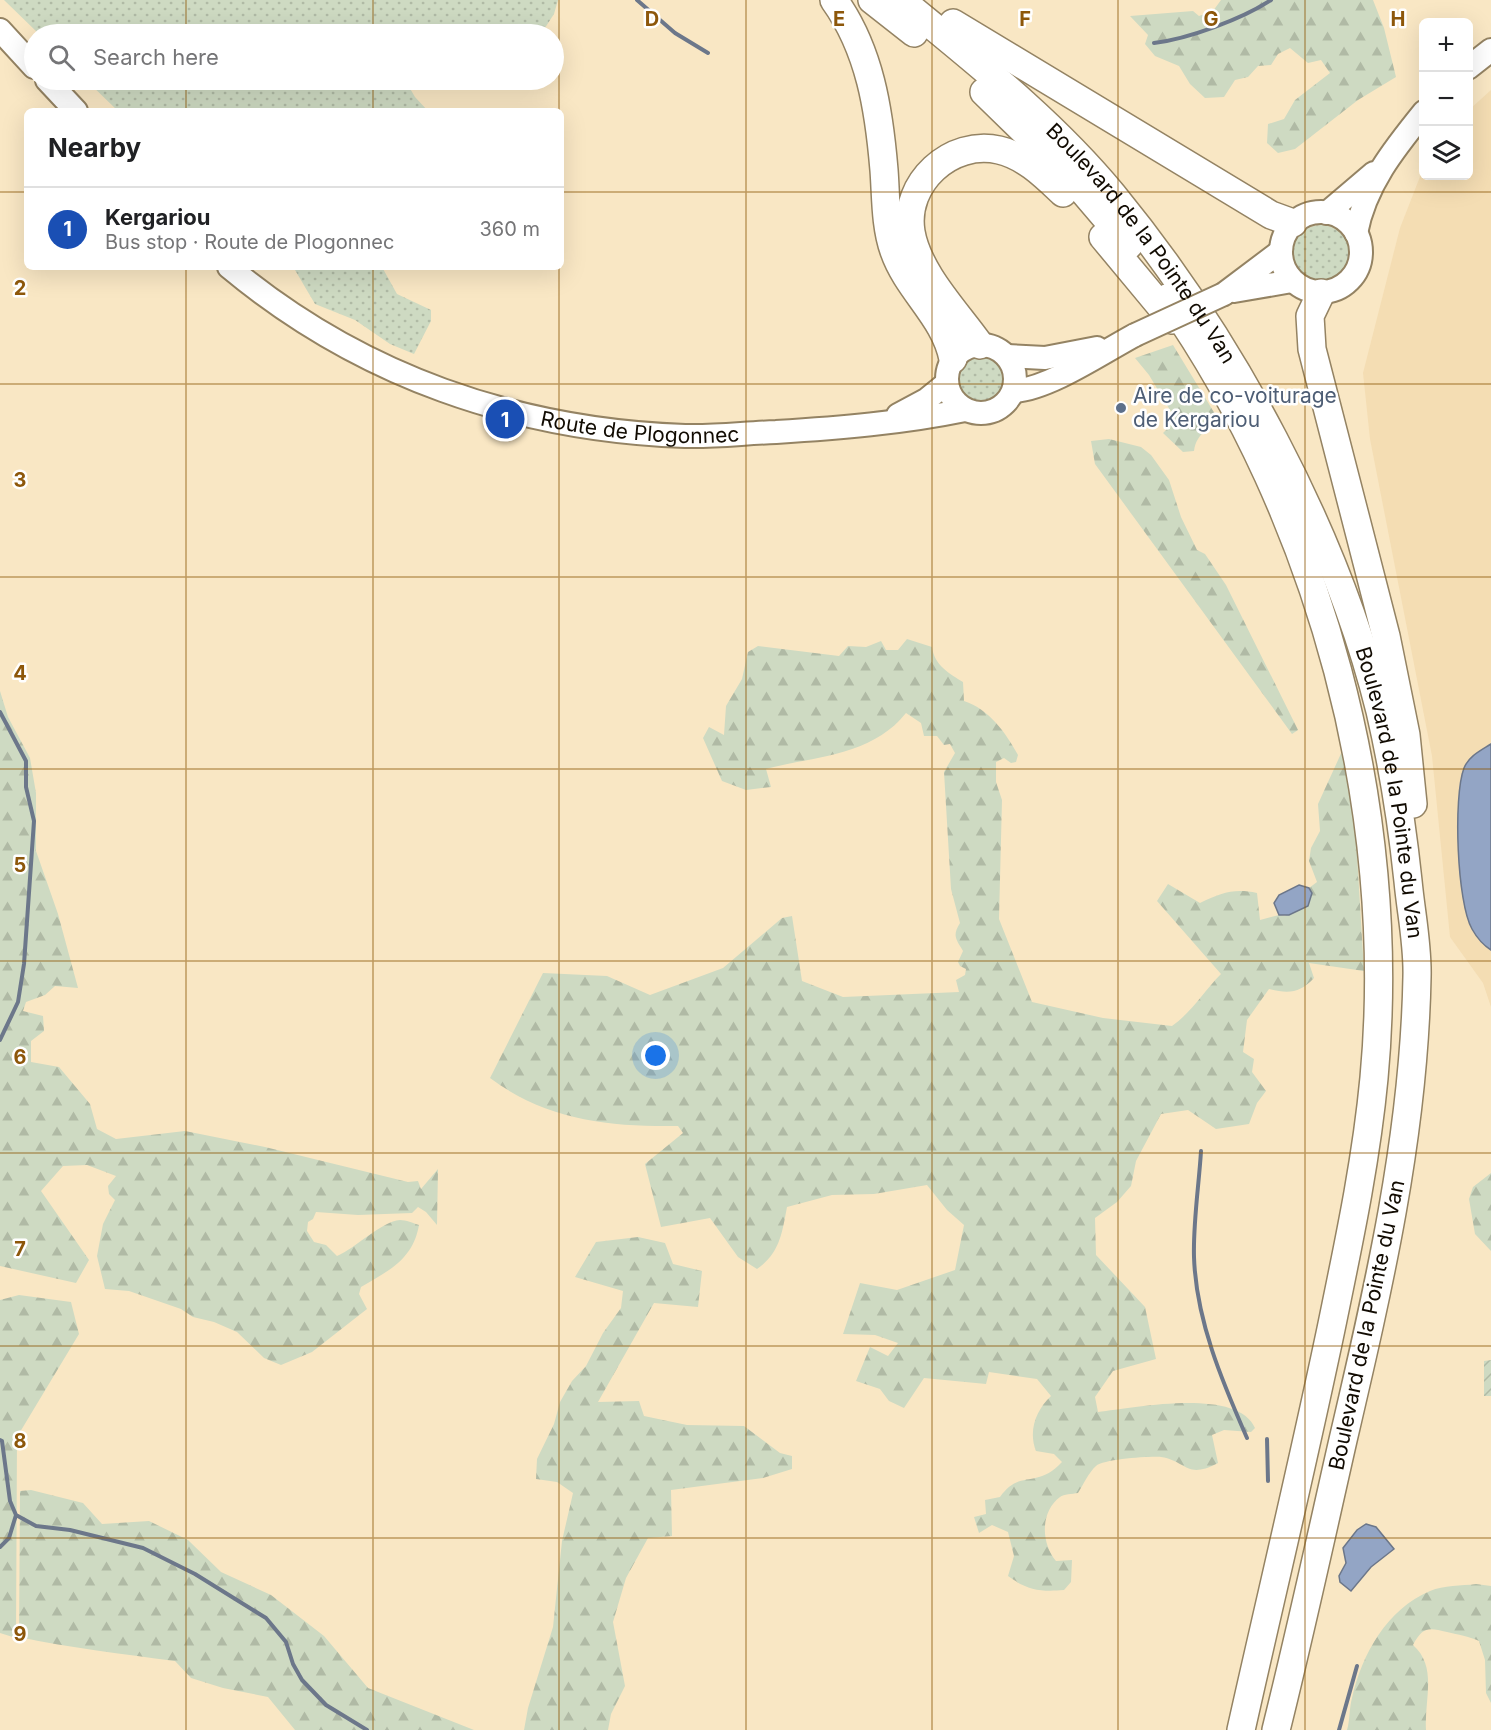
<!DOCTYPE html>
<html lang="en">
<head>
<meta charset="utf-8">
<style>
  body { margin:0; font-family:Inter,sans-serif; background:#f2f2f2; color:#202124 }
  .controls { position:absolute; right:18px; top:18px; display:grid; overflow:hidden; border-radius:9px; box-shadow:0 6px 24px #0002 }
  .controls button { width:54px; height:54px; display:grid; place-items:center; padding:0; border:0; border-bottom:2px solid #e0e0e0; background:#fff; color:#202124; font:30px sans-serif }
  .you { position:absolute; left:656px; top:1056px; width:21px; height:21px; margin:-15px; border:4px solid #fff; border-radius:50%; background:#1a73e8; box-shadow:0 0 0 9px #1a73e833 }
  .badge { display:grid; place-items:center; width:39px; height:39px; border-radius:50%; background:#7c3aed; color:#fff; font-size:20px; font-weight:700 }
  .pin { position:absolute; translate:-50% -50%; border:3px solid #fff; box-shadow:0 2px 6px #0006 }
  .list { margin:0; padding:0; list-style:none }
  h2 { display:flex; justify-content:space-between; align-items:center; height:78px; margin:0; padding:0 24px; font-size:26px }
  h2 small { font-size:20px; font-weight:400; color:#757577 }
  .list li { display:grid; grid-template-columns:39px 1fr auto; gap:18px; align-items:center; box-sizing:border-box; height:84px; padding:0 24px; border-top:2px solid #e0e0e0 }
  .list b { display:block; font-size:22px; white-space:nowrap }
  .list p { margin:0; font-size:20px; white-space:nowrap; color:#757577 }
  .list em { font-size:20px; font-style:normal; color:#757577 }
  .icon { flex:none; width:33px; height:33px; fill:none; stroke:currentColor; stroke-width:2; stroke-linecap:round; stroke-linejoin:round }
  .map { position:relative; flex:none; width:1491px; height:1730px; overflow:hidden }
  .search { position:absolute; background:#fff; box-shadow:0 6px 24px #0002; left:24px; top:24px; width:540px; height:66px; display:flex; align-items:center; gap:15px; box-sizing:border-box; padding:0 21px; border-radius:33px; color:#757577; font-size:22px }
  .panel { position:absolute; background:#fff; box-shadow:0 6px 24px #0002; left:24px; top:108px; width:540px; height:162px; border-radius:9px }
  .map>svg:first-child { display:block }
  .built { fill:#f4ddb3 }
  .grass { fill:url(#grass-dots) }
  .forest { fill:url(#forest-firs) }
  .garden { fill:url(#garden-furrows) }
  .water { fill:#93a5c5; stroke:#6c778a; stroke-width:1.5 }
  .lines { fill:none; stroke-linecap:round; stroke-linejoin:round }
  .stream { stroke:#6c778a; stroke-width:4 }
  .major-casing { stroke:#948363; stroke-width:26 }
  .highway-casing { stroke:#948363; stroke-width:30 }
  .major { stroke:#fff; stroke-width:22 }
  .highway { stroke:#fff; stroke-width:27 }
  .major-bridge-casing { stroke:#948363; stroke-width:26; stroke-linecap:butt }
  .major-bridge { stroke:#fff; stroke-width:22 }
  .grid { fill:none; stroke:#8d570a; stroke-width:1.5; stroke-opacity:0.55 }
  .service-dot { fill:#5c6f8a; stroke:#fff; stroke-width:2 }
  .labels { text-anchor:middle; stroke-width:5; stroke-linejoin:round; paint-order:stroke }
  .street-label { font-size:21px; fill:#110b02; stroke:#fff }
  .service-label { font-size:21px; fill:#4e5e75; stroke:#fff; text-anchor:start }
  .grid-label { font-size:20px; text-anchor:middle; font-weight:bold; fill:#8d570a; stroke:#fff; stroke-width:5; stroke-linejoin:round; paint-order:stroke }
</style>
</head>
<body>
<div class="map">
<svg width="1491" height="1730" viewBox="0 0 1491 1730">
  <defs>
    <pattern id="grass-dots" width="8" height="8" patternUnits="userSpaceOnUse" patternTransform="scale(1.5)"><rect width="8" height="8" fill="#cedac2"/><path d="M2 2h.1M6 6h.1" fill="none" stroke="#b0baa5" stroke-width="1.8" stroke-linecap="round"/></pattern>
    <pattern id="forest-firs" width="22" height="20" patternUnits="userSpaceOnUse" patternTransform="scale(1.5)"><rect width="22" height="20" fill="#cedac2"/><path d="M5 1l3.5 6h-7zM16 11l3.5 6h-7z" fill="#b0baa5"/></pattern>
    <pattern id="garden-furrows" width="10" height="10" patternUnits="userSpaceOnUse" patternTransform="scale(1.5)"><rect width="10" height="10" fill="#cedac2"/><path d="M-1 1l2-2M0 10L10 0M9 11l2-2" fill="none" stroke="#b0baa5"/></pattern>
  </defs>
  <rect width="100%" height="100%" fill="#f9e7c4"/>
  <path class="built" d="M1491,90V1007L1483,983L1450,937L1432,756L1370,439L1363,373L1400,228L1423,169L1424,176H1468L1469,110Z"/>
  <path class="grass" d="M4,0H558L554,14L541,34H508L493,29L472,27L443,34H39Z
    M86,80H405L415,97L428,111H118Z
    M1293 253a28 28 0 1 1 56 0a28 28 0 1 1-56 0Z
    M288,267H382L397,294L431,310V321L414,354L390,344L355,320L315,304L295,270Z
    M956 379a25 25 0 1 1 50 0a25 25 0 1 1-50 0Z"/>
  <path class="forest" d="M1221,0H1373L1384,28L1396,77L1358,100L1295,149L1278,153L1267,143L1268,124L1284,119L1295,100L1330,73L1321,60L1308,63L1290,48L1278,54L1271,65L1258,66L1248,77L1235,80L1224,97L1205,98L1190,84L1179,66L1155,56L1145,44L1148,35L1130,16L1193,11L1199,16L1213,11Z
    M1173,345L1215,414C1211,431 1197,431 1194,451L1183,452L1163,433L1175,421L1173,415L1149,375L1135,358Z
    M1109,439L1141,447L1151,455L1169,480L1181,517L1197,550L1205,554L1226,585L1298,730L1292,734L1095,464L1091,441Z
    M907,639L932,647C934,665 950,674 963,682L964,701C989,709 1006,733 1018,755L1016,762L1011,763L1004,758L996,762V782L1002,800L999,919L1032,1002L1103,1018L1172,1026C1192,1012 1204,991 1221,974L1157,901L1168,884L1200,903C1221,893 1234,888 1257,893L1260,920L1279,915L1285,916L1312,893L1309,888L1317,882L1309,861L1311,848L1320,831L1318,804L1344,747L1353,788L1364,971L1309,963L1314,978C1300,993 1289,994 1269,989L1247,1020L1243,1052L1254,1059L1252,1072L1266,1091L1257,1103L1249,1124L1216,1129L1188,1110L1161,1114L1136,1161L1131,1186L1117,1202L1095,1218L1096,1255L1145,1307L1156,1359L1113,1371L1095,1397L1098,1412C1134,1408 1237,1387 1255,1428L1251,1432L1224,1430L1212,1435L1218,1463C1186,1480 1187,1461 1161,1457C1150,1456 1104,1459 1096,1466C1089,1472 1083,1485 1078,1493C1072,1494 1064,1494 1060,1497C1040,1512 1041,1543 1056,1561L1072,1560L1071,1582L1064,1590C1040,1592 1027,1590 1008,1576L1014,1556L1008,1532L992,1525L979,1533L974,1517L986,1514L985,1500L1000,1497C1021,1468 1036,1490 1062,1462L1054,1454L1036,1451C1028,1431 1036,1410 1051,1396L1037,1379L989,1372L986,1384L924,1378L904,1408L889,1401L880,1389L856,1381L870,1347L888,1356L898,1343L875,1335L843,1334L860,1283L897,1290L955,1270L964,1225L947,1210L927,1185L874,1194L832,1195L787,1207C782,1233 780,1253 757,1269L738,1257L710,1218L661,1227L645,1164L683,1133L678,1126C610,1127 546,1120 490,1078L543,973L607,976L650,995L723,968L782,918L792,916L802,981L843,997L959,992L956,980L965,975L966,969L960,966L958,962L963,951C956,939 952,936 960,923L951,889L944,772L955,753L950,744L944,745L937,736H924L921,723L906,713C872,756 815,756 766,769L771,787L746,790L722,781L703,738L709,727L724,735L726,706L742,679L748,652L758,646L839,656L848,646L866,647L881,641L886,650H898Z
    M0,691L8,717L30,758L36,793V851L58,914L78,988L55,986L45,995L26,1002L23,1011L43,1016L44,1031L31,1041V1062L59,1067L90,1104L97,1129L116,1139L185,1131L265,1147L408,1182L418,1181L421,1189L438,1169L437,1225L426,1212L418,1207L412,1213L358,1215L316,1212L313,1219L308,1222L307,1231L314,1242L326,1245L337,1256C356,1248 382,1221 400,1220C406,1220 413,1223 419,1225C413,1260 388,1271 361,1287L359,1294L367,1309L312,1352L281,1365L264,1358L237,1332L214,1322L193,1317L181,1309L129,1291L105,1289L97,1256L103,1224L115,1200L109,1194L108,1186L116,1176L87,1165L63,1166L41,1191L89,1260L76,1283L0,1266Z
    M1491,1173V1251L1475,1234L1469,1199L1473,1187Z
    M638,1237L665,1243L673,1264L702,1271L698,1307L654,1303L598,1402L639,1401L644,1416L687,1425L744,1426L780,1453L792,1456V1469L763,1478L671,1490L672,1536L648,1538L626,1578L613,1622L625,1686L611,1714L608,1730H524L528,1708L553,1627L562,1541L573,1493L557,1482L536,1479L537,1459L554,1424L560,1402L572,1381L586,1366L603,1333L621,1308L623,1291L575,1277L596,1242Z
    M19,1295L71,1302L79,1334L17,1437L16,1638L0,1633V1300Z
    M31,1490L83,1503L102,1524L149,1521L188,1540L221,1572L271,1595L324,1636L368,1688L474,1730H295L268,1697L223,1688L191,1678L175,1661C122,1654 71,1648 19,1637L20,1491Z
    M1476,1584L1491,1586V1703L1486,1693L1485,1660L1479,1641C1468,1636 1459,1635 1447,1632C1429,1628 1423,1626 1413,1645C1438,1667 1424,1700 1426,1730H1347C1350,1720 1349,1709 1352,1698C1362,1654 1387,1609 1430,1591C1444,1585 1461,1586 1476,1584Z"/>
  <path class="garden" d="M1491,1360V1396H1484V1361Z"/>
  <path class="water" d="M1491,744V950C1483,945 1477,938 1472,929C1457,903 1453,797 1464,768C1469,756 1480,751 1491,744Z
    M1299,885L1309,888L1312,893L1308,906L1289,915H1279L1274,903L1279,895Z
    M1366,1524L1376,1527L1394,1549L1371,1567L1351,1591L1340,1582L1339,1576L1346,1563L1343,1548L1357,1530Z"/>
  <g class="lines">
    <path class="stream" d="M637,0L675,33L708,53
      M1154,43C1188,39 1242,19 1271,0
      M0,712L26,761V787L34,821L24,964L18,1002L0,1040
      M1201,1151C1199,1185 1193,1222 1194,1257C1196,1320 1222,1381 1247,1438
      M1267,1439L1268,1481
      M0,1440L2,1441L10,1501L16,1515L9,1538L0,1547
      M16,1515L36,1526L70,1530L143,1548L195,1574L266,1618L286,1642L293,1664L302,1680L326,1705L367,1730
      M1339,1730L1357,1666"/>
    <defs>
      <g id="major">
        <path d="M0,30L34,67"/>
        <path d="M1468,68L1491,50"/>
        <path d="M47,80L76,111"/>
        <circle cx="1321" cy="252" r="40"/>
        <path d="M1327,213L1374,173"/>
        <path d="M1356,233C1365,185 1394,149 1424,112"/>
        <path id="s1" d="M229,267C360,376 516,430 685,436C715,437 745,433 776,432C839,428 902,423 965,410"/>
        <path d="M1234,291L1292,281"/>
        <path d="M1224,294L1281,251"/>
        <circle cx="981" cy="379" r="34"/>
        <path d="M1007,356L1045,358L1097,348"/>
        <path d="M1014,391C1049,389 1103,352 1135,335"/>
        <path d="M898,415L926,400L947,383"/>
      </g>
      <g id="highway">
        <path d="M834,0C870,50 879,110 884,170C886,196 885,226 894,251C908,291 945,317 953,359"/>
        <path d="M872,0L914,33"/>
        <path id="s2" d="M901,0C975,61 1052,121 1113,195C1231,339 1335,530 1380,711C1393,767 1402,824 1408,881C1411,913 1418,945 1417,977C1414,1136 1379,1286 1343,1440C1321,1537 1300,1634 1276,1730"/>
        <path d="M953,23L1271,215L1293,223"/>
        <path d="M984,92L1071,177L1129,245"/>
        <path d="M1103,237L1172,320"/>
        <path d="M1321,293L1310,316L1312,349L1386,636L1406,735L1413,804"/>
        <path d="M1167,298C1321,518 1399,811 1374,1078C1366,1163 1348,1246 1331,1329C1303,1463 1271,1596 1241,1730"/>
        <path d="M980,345C956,311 918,273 911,232C903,183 951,139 999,150C1025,156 1044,175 1063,193"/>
      </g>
    </defs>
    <use href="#major" class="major-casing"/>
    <use href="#highway" class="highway-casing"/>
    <use href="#major" class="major"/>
    <use href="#highway" class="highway"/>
    <defs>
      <path id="major-bridge" d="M1135,335L1224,294"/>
    </defs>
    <use href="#major-bridge" class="major-bridge-casing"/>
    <use href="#major-bridge" class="major-bridge"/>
  </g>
  <path class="grid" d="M186,0V34M373,0V34M559,0V111M746,0V1730M932,0V1730M1118,0V1730M1305,0V1730M186,80V111M373,80V111M0,192H27M561,192H1491M186,267V1730M373,267V1730M559,267V1730M0,384H1491M0,577H1491M0,769H1491M0,961H1491M0,1153H1491M0,1346H1491M0,1538H1491"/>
  <circle class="service-dot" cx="1121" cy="408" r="6"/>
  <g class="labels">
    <g class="street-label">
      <text dy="7" stroke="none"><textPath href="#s2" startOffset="344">Boulevard de la Pointe du Van</textPath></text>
      <text dy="7" stroke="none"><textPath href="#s1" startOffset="450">Route de Plogonnec</textPath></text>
      <text dy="7" stroke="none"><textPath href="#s2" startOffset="956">Boulevard de la Pointe du Van</textPath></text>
      <text transform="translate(1367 1325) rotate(-78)" y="7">Boulevard de la Pointe du Van</text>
    </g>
    <g class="service-label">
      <text x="1133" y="403">Aire de co-voiturage<tspan x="1133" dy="24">de Kergariou</tspan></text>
    </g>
  </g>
  <g class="grid-label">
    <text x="652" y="26">D</text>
    <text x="839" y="26">E</text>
    <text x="1025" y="26">F</text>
    <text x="1211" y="26">G</text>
    <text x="1398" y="26">H</text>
    <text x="20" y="295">2</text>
    <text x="20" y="487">3</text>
    <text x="20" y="680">4</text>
    <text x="20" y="872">5</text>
    <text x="20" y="1064">6</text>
    <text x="20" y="1256">7</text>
    <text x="20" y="1448">8</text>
    <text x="20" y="1641">9</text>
  </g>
</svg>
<div class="controls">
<button>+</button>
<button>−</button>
<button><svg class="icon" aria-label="layers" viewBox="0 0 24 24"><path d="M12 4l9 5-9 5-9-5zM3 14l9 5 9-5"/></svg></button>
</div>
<div class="you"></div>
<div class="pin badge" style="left:505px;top:419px;background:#1a4fb4">1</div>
<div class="search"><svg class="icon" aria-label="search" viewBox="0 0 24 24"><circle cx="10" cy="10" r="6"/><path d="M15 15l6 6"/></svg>Search here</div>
<section class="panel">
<h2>Nearby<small></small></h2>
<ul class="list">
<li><span class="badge" style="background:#1a4fb4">1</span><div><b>Kergariou</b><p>Bus stop · Route de Plogonnec</p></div><em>360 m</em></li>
</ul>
</section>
</div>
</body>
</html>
